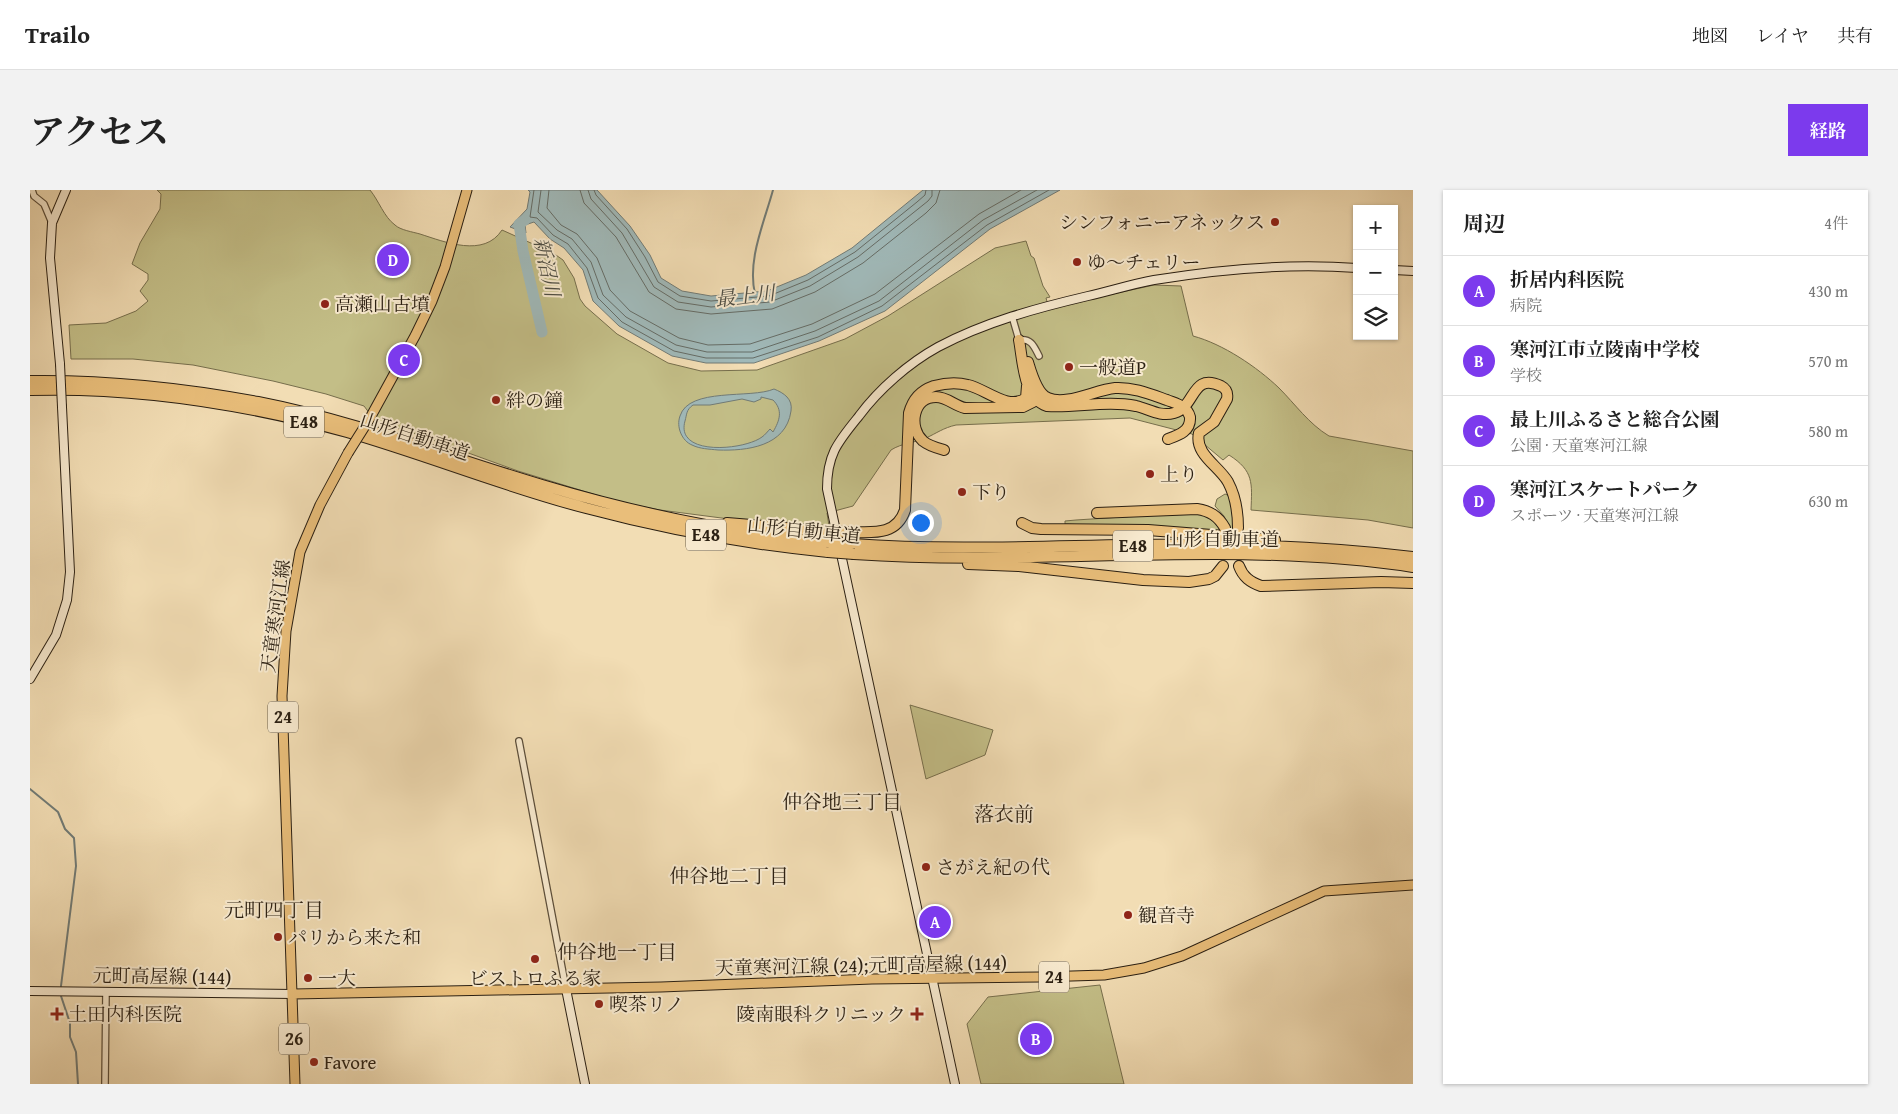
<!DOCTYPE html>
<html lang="ja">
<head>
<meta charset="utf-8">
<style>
  body { margin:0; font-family:"Gentium Book Plus","Noto Serif JP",serif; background:#f2f2f2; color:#222 }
  .controls { position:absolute; right:15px; top:15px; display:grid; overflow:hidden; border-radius:0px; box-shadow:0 1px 4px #0004 }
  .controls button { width:45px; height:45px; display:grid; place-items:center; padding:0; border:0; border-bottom:1px solid #e0e0e0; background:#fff; color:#222; font:25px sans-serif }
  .you { position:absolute; left:890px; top:332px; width:18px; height:18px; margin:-12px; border:4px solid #fff; border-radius:50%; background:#1a73e8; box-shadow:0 0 0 8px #1a73e833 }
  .badge { display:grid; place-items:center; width:32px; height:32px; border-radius:50%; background:#7c3aed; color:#fff; font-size:16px; font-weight:700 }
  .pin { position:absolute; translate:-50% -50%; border:2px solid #fff; box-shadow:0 1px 5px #0006 }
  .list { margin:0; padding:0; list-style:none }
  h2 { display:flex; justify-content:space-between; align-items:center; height:65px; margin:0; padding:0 20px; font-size:21px }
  h2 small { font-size:16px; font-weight:400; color:#767676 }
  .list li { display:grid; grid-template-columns:32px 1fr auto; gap:15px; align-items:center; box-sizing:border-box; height:70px; padding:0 20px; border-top:1px solid #e0e0e0 }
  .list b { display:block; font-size:19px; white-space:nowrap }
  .list p { margin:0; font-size:16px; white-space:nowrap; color:#767676 }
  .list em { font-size:16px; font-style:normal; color:#767676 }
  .icon { flex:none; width:28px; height:28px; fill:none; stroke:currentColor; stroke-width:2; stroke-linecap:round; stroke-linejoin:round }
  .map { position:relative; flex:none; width:1383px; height:894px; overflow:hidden; border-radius:0px }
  header { display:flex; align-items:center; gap:30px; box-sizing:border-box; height:70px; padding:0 25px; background:#fff; border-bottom:1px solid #e0e0e0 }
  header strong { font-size:24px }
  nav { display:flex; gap:28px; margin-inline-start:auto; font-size:18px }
  .intro { display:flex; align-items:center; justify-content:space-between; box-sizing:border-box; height:120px; padding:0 30px }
  h1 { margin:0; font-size:35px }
  .button { padding:12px 22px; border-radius:0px; background:#7c3aed; color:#fff; font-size:18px; font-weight:700 }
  main { display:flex; gap:30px; padding:0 30px }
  aside { flex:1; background:#fff; border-radius:0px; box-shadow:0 1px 4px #0004 }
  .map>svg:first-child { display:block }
  .green { fill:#c3be87; stroke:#766e4c }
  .water { fill:#a0b9b9; stroke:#717b76; fill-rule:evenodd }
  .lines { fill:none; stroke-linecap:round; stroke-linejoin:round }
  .shore { stroke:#656c66; stroke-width:1 }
  .stream { stroke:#717b76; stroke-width:2 }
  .river { stroke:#a0b9b9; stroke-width:11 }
  .street-casing { stroke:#5c4e3a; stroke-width:8 }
  .secondary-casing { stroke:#2a1f12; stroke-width:10 }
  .primary-casing { stroke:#2a1f12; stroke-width:11 }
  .highway-casing { stroke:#2a1f12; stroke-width:12 }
  .street { stroke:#f7e9ce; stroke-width:5.5 }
  .secondary { stroke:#f7e9ce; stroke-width:8 }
  .primary { stroke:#e9be7a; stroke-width:9 }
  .highway { stroke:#e9be7a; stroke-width:10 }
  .secondary-bridge-casing { stroke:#2a1f12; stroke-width:10; stroke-linecap:butt }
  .primary-bridge-casing { stroke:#2a1f12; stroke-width:11; stroke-linecap:butt }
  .highway-bridge-casing { stroke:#2a1f12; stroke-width:12; stroke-linecap:butt }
  .secondary-bridge { stroke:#f7e9ce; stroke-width:8 }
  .primary-bridge { stroke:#e9be7a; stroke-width:9 }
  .highway-bridge { stroke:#e9be7a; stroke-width:10 }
  .poi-dot { fill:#8f2418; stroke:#f7e9ce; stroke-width:2 }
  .labels { text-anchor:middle; stroke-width:4; stroke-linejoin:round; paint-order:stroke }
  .shield { fill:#f7e9ce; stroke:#685c4a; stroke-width:1 }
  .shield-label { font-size:18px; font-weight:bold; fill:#2a1f12 }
  .poi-label { font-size:19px; fill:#2a1f12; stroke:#f7e9ce; text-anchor:start }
  .street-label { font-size:19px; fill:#2a1f12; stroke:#f7e9ce }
  .water-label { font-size:20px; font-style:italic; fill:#4d4d44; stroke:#f7e9ce }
  .neighbourhood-label { font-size:20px; fill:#2a1f12; stroke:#f7e9ce }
</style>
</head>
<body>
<header>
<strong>Trailo</strong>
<nav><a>地図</a><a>レイヤ</a><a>共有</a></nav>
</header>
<div class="intro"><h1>アクセス</h1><a class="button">経路</a></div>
<main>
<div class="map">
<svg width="1383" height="894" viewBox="0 0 1383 894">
  <rect width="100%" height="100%" fill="#f2ddb4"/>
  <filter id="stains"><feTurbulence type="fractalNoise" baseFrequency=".004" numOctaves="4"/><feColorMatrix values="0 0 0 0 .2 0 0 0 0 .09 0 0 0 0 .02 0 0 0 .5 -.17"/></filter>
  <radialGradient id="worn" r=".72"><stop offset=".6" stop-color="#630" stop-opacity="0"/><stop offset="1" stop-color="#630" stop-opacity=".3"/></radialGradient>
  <path class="green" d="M127,0H340C349,11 354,27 365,35C370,40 383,42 390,44C415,52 454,68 472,40L523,63L533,70L544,88L550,109L555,116L587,144L638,173L671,181L727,180L815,149L858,126L965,58L996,51L1001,66L1004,68L1013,96L1020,107L1016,108L1019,118L1124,95L1151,96L1163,146C1193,154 1227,177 1249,198C1265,214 1279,234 1299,246L1383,261V338L1338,330L1221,320C1222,293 1224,281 1199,265L1193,270L1162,244L1100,228L926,235C913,238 907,243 896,248C884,253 872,253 861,260L823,316L797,323L799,336L730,333L630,320L589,312L488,281L386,244L346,232L334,216L296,204L243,191L163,175L103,169H41L39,135L76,133L106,121L118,111L110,101L118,90V84L102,74L110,53L130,19L131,4Z
    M1195,304L1200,306L1204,326L1203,341H1201L1194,326L1185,316L1187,309Z
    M1169,322L1183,327L1191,341L1035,334V331L1046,330Z
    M880,515L963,540L955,565L896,589Z
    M1070,795L1094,894H951L937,834L958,807Z"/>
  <path class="water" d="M498,0H567L600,36L620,65L631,88L652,101L681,106L737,101L776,85L822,58L893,0H1030L960,39L855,121L789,151L724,173H676L642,166L589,136L563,111L553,80L534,58L520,49L504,32L495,35L496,43L480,37L497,19L500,2Z
    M744,199C754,203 763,209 761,221C756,257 716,261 688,260C679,259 670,259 662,255C652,251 646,237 650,226C659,197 721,209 744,199ZM731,207L743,210C753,220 750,230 743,242L740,239C738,241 735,245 732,247C715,260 645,267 655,231C657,224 656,220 663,215H680L712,209L724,212L731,209Z"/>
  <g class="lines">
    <path class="shore" d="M504,0L500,27L507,28L523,45L538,54L557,78L568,108L592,132L644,161L676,168H723L788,147L852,116L957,35L1019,0
      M511,0L508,22L527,40L542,49L561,72L573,105L596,127L646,155L677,162H722L785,141L849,111L953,30L1007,0
      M519,0L517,18L531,35L547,44L567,68L580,100L600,121L649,148L678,155L720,154L782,134L845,104L949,24L991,0
      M550,0L554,13L586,47L619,102L646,119L681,124L742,119L785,102L833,73L896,23L906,13L910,0
      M558,0L561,9L592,43L624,97L648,112L681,117L740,112L780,96L828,67L898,11L902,6V0
      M564,0L566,5L597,39L615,67L628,92L650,106L681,111L739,106L778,90L825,62L887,12L895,5L896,0"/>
    <path class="stream" d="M725,104C717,70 734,33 743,0
      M0,599L28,622L35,639L44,648L46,676L31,796
      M31,806L40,833V847L46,862L48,894"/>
    <path class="river" d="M495,30L489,34L493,61L512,142"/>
    <defs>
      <path id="street" d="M2,0L4,6L14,14L22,33
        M982,126L989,150C1001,148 1004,156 1009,166
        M489,551L536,799
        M75,894L76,801"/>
      <path id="secondary" d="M1364,80L1383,81
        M30,174L20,68L22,33L36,0
        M0,489L26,445L37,410L40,382L32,217
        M536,799L555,894
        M0,801L263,804
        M925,894L797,299C797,264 808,252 829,226C849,199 879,173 908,157C955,132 1007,118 1058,106C1080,101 1102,94 1124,90C1191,79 1259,73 1327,78"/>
      <path id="primary" d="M340,228L385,146L402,111L415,77L437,0
        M263,804L631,797L842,789L1010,787L1074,785L1114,778L1152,766L1294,701L1383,695
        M265,894L252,506L256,441L270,362L290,315L318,263"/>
      <path id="highway" d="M989,150C993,171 993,208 1017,216C1046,218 1077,210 1106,216C1119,219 1130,227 1144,223C1166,217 1161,182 1191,196C1197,199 1198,203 1197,209L1184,232L1169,243C1164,264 1189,276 1198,292C1206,307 1208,322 1208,338
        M998,172C1001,182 1007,204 1018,208C1036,216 1065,200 1085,198C1103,197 1120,204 1137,210C1147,214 1157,216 1160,227C1161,241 1149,245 1138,249
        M0,191C77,190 153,198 228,212C325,231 418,267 512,295C605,323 700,343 797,352
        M0,200C106,197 215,214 317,242C397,265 475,297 556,318C635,339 716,354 798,362
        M914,260C907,258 899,256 893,251C878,237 883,207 906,207C917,207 925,216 935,218L993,217L1003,212L1007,204
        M1067,323L1167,319C1180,321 1188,326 1195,338
        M697,333L795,341
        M992,333L1002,338L1011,339L1118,340L1245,350
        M818,342C841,342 866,347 875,320L879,223C883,209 890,201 904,196C915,193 927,192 938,195C956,199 978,221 996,208L997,196
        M822,354C948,363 1075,352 1201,355C1262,356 1323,360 1383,367
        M824,364C1010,377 1198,349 1383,377
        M938,374L989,376L1113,390L1159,392L1179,389L1185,386L1193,376
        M1209,376C1213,387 1220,392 1231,396L1351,392L1383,393"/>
    </defs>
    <use href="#street" class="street-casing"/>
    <use href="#secondary" class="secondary-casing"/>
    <use href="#primary" class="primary-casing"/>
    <use href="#highway" class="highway-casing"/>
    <use href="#street" class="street"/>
    <use href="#secondary" class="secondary"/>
    <use href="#primary" class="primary"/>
    <use href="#highway" class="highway"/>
    <defs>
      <path id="secondary-bridge" d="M30,174L32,217"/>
      <path id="primary-bridge" d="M318,263L340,228"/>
      <path id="highway-bridge" d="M795,341L818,342
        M797,352L822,354
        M798,362L824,364"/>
    </defs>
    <use href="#secondary-bridge" class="secondary-bridge-casing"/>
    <use href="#primary-bridge" class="primary-bridge-casing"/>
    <use href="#highway-bridge" class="highway-bridge-casing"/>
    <use href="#secondary-bridge" class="secondary-bridge"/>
    <use href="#primary-bridge" class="primary-bridge"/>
    <use href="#highway-bridge" class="highway-bridge"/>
  </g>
  <g class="poi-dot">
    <circle cx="1245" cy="32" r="5"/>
    <circle cx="1047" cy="72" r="5"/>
    <circle cx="295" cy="114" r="5"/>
    <circle cx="1039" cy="177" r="5"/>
    <circle cx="466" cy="210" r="5"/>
    <circle cx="1120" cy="284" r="5"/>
    <circle cx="932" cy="302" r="5"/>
    <circle cx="896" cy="677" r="5"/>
    <circle cx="1098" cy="725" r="5"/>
    <circle cx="248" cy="747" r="5"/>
    <circle cx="505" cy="769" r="5"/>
    <circle cx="278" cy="788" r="5"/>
    <circle cx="569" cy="814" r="5"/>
    <path d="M24.5 816.5h5v5h5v5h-5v5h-5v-5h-5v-5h5z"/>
    <path d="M884.5 816.5h5v5h5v5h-5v5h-5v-5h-5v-5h5z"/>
    <circle cx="284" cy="872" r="5"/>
  </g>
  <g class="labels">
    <g class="shield">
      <rect x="254" y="216.5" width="40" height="31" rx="4"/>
      <rect x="656" y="329.5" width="40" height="31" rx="4"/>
      <rect x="1083" y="340.5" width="40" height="31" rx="4"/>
      <rect x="238" y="511.5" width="30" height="31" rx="4"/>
      <rect x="1009" y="771.5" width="30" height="31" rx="4"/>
      <rect x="249" y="833.5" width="30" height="31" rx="4"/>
    </g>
    <g class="shield-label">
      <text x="274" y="238">E48</text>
      <text x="676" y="351">E48</text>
      <text x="1103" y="362">E48</text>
      <text x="253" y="533">24</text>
      <text x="1024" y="793">24</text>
      <text x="264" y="855">26</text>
    </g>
    <g class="poi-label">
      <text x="1235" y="39" text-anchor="end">シンフォニーアネックス</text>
      <text x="1057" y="79">ゆ～チェリー</text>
      <text x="305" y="121">高瀬山古墳</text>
      <text x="1049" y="184">一般道P</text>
      <text x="476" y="217">絆の鐘</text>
      <text x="1130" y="291">上り</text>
      <text x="942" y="309">下り</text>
      <text x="906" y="684">さがえ紀の代</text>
      <text x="1108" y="732">観音寺</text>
      <text x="258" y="754">パリから来た和</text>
      <text x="288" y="795">一大</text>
      <text x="505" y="795" text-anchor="middle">ビストロふる家</text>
      <text x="579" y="821">喫茶リノ</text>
      <text x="38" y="831">土田内科医院</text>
      <text x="876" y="831" text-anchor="end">陵南眼科クリニック</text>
      <text x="294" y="879">Favore</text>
    </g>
    <g class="street-label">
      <text transform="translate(385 246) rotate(18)" y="7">山形自動車道</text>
      <text transform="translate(774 340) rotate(6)" y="7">山形自動車道</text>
      <text x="1192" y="356">山形自動車道</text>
      <text transform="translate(245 426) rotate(-82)" y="7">天童寒河江線</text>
      <text transform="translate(831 775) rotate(-1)" y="7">天童寒河江線 (24);元町高屋線 (144)</text>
      <text transform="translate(132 786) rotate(1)" y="7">元町高屋線 (144)</text>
    </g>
    <g class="water-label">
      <text transform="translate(517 77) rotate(78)" y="7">新沼川</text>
      <text transform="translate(715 106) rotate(-7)" y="7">最上川</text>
    </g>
    <g class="neighbourhood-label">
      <text x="812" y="619">仲谷地三丁目</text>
      <text x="974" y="631">落衣前</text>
      <text x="699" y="693">仲谷地二丁目</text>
      <text x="244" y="727">元町四丁目</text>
      <text x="587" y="769">仲谷地一丁目</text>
    </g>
  </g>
  <rect width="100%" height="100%" filter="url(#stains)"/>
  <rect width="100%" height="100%" fill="url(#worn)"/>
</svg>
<div class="controls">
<button>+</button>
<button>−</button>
<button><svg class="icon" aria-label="layers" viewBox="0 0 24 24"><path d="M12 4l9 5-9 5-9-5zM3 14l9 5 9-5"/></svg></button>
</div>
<div class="you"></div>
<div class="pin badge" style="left:905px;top:732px">A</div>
<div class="pin badge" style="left:1006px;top:849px">B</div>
<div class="pin badge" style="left:374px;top:170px">C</div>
<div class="pin badge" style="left:363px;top:70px">D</div>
</div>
<aside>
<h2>周辺<small>4件</small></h2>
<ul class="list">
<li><span class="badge">A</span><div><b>折居内科医院</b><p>病院</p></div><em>430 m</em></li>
<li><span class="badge">B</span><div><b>寒河江市立陵南中学校</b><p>学校</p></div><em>570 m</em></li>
<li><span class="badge">C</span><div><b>最上川ふるさと総合公園</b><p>公園 · 天童寒河江線</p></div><em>580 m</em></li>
<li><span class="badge">D</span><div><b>寒河江スケートパーク</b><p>スポーツ · 天童寒河江線</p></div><em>630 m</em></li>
</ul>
</aside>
</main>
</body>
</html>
